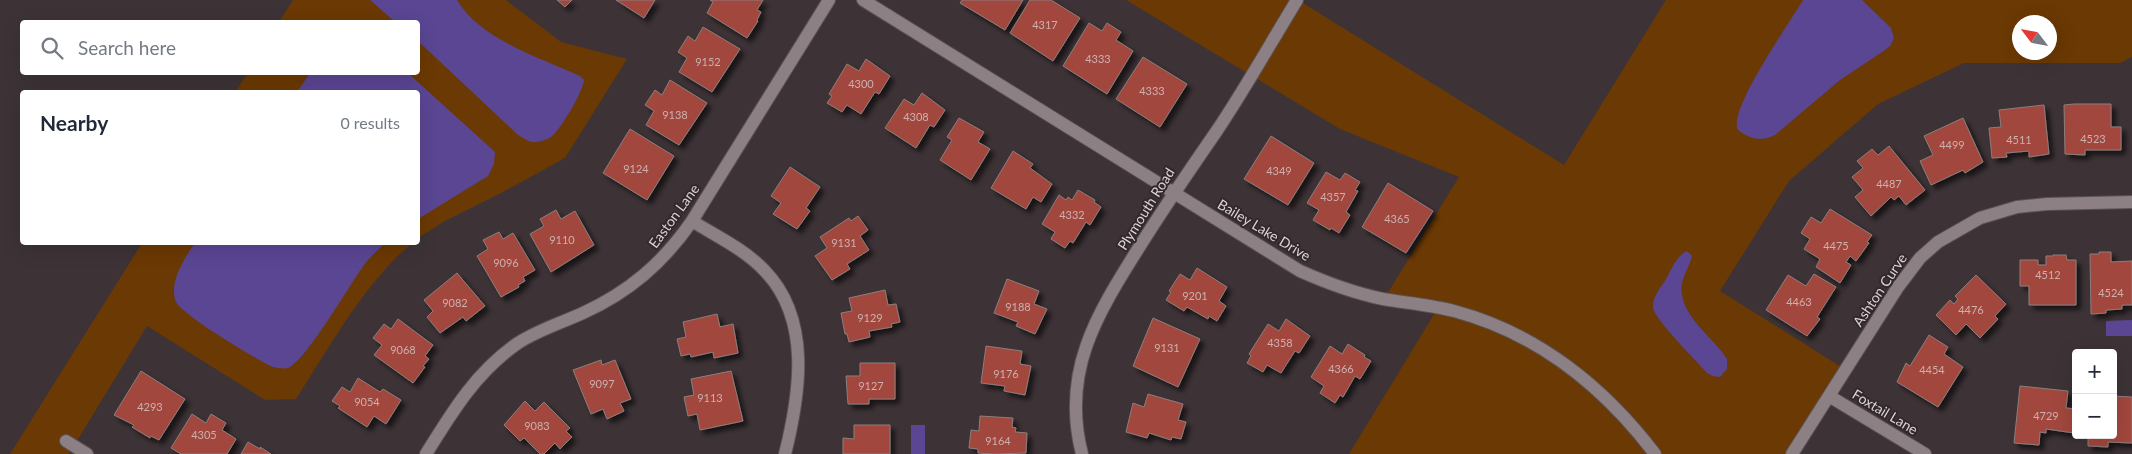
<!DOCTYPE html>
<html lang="en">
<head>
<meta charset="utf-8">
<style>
  body { margin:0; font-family:Lato,sans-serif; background:#f6f6f7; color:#1f2937 }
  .controls { position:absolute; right:15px; bottom:15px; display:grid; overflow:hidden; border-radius:5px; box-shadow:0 5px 20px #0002 }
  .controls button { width:45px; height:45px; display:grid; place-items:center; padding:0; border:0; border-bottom:1px solid #e0e1e3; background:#fff; color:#1f2937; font:25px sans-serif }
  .compass { position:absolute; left:2012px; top:15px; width:45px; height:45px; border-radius:50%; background:#fff; box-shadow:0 5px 20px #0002; rotate:302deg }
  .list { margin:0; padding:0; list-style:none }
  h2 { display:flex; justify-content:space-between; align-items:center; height:65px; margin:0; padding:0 20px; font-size:21px }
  h2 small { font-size:16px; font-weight:400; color:#747a83 }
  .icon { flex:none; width:28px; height:28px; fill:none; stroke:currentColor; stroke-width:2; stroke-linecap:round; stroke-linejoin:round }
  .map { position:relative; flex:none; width:2132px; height:454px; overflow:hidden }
  .search { position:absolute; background:#fff; box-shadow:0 5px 20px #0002; left:20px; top:20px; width:400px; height:55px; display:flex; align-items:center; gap:12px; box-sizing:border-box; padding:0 18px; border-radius:5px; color:#747a83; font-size:19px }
  .panel { position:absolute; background:#fff; box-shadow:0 5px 20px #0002; left:20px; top:90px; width:400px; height:155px; border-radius:5px }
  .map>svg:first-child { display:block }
  .green { fill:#6b3903; fill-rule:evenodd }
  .water { fill:#5a4693 }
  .building { fill:#a2473e; stroke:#8c7e7c; filter:url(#shadow) }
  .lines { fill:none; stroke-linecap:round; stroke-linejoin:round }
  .minor-casing { stroke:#5b5255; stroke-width:14 }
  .minor { stroke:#8c8084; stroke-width:12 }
  .labels { text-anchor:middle; stroke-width:4; stroke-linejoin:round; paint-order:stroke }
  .number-label { font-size:11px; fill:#ccb0af }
  .street-label { font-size:14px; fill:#dad3d5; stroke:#33292c }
</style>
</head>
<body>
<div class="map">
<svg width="2132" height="454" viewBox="0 0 2132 454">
  <defs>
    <filter id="shadow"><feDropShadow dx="4.5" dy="4.5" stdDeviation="2.5" flood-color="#0009"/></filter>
  </defs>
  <rect width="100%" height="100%" fill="#3d3336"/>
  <path class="green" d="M293,0H506L561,42L627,59L565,158L503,192L443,222L418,238V92H235L248,73L418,72V22H279Z
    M1126,0H1298L1564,165L1666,0H2132V57L2120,63H1964L1878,104L1789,181L1720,291L1846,370L1792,454H1349L1438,308L1384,299L1459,177L1340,129ZM2020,22H2050V52H2020Z
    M142,243H412C363,285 331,345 296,399L265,400L147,326L69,454H10Z"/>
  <path class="water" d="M370,0H457C481,40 539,57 580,76L584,80C583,92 561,129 551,137C548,139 540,142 536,142C529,143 524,138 518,135L418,41V22H395Z
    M1803,0H1862L1891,28L1894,38L1890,46L1885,50L1840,80L1775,135C1761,142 1750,139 1738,130C1727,111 1791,21 1803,0Z
    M310,73H408L495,152L494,164L488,176L418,219V92H297Z
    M195,243V242L385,243C378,250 370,257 364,265C350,284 306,361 288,368C284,369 278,368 273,367C257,360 182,315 176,302C168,283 185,257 195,243Z
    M1687,251L1692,256C1690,265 1684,274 1682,283C1677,315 1713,336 1727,359V369L1720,377L1713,376L1707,373C1697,361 1653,318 1653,307C1652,297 1662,286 1666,279C1671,270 1677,255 1687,251Z
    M2132,320V336H2106V321Z
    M911,425H925V454H911Z"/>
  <path class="building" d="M557,0H572L565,7Z
    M616,0H655L644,18Z
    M710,0H763L757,10L761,12L757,20L758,21L747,38L707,13L713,2Z
    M962,0H1023L1005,30L960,3Z
    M1030,0H1051L1080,18L1053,61L1010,33Z
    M1089,23L1102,31L1107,23L1121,32L1116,40L1133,51L1107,94L1063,66Z
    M703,27L740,49L712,92L679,72L687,58L678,52L688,36L695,41Z
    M1143,57L1187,84L1160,127L1116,99Z
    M866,59L890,76L879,94L875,92L861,114L847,105L842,112L827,103L832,96L829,94L847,64L859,71Z
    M670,80L707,103L679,145L646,125L654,111L645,105L655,90L662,95Z
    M922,93L945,110L934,127L930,125L916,148L885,128L904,99L914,105Z
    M2074,104H2111V127H2121V150H2085V155L2065,154L2064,105Z
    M2044,105L2049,154L2029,157V151L2006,153L2007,157L1992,158L1989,128L2001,127L1999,110Z
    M959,118L984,132L978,142L990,149L971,180L940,160L952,140L947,137Z
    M1963,118L1983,162L1965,173L1963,170L1931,185L1920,161L1933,155L1924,136Z
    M630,129L674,156L647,200L603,173Z
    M1271,136L1314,163L1288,205L1244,179Z
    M1889,146L1925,190L1906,205L1899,196L1894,200L1891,197L1871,216L1855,197L1863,190L1852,177L1863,168L1857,161L1872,149L1878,155Z
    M1013,151L1033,164L1030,168L1052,184L1041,202L1033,197L1026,209L991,188Z
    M790,167L820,187L806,208L810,211L797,229L773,214L781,203L771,196Z
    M1326,172L1340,180L1345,173L1360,182L1355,190L1358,191L1346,212L1350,215L1339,233L1331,228L1330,230L1313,220L1319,210L1307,203Z
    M1388,183L1433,211L1406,253L1362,227Z
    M1078,190L1095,200L1094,202L1101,207L1090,225L1086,222L1073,243L1070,241L1065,248L1051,239L1055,232L1042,224L1059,195L1066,200L1068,197L1072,200Z
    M1830,209L1872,235L1867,242L1869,243L1856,261L1850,256L1846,262L1851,265L1840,283L1816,267L1820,259L1804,249L1810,239L1801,233L1811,217L1821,223Z
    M556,210L561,219L575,211L594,245L551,272L530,234L544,226L540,219Z
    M858,216L868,230L860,236L869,250L847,264L850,269L832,280L815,256L827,248L820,237L849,218L851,221Z
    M499,232L503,239L513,233L535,270L523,277L525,281L518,285L519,287L501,297L477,256L488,249L483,240Z
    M2099,252H2111V262L2132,261V305H2122V309L2106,310V313L2091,314L2090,254H2099Z
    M2053,255H2066L2067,260H2076V305H2029V286H2020V260H2038V265H2046V256H2053Z
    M1197,268L1227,287L1219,301L1226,306L1217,321L1209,316L1208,319L1187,307L1184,311L1166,300L1171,292L1169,291L1180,274L1190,280Z
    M457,273L485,306L466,321L463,317L440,333L427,317L433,311L424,300Z
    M1814,274L1836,287L1817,317L1820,319L1807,336L1766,310L1788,275L1806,286Z
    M1976,275L2006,304L1995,316L1998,319L1980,338L1966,324L1956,335L1936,315L1950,300L1954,304L1958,299L1955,296Z
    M1007,279L1039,291L1034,304L1047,309L1035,334L1016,326L1018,322L994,313Z
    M885,290L888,305L896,304L900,322L891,324L892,327L869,331L870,337L849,342L847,334H845L841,313L852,311L849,298Z
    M717,314L720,327L733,324L738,353L714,358L713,352L691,357L690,354L681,356L677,339L686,337L683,322Z
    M1153,318L1200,339L1178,387L1133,366Z
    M398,319L433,345L425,356L429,359L423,366L425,367L413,383L374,355L382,345L373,338L384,324L391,329Z
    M1286,319L1310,336L1299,353L1295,351L1281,373L1267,365L1263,372L1247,363L1251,356L1249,354L1268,324L1279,331Z
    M1929,335L1948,347L1944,354L1963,367L1938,407L1897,382L1906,363L1910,366Z
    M1348,344L1365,355L1364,357L1371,361L1360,379L1355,376L1343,397L1340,395L1335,403L1320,393L1324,386L1311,377L1330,346L1342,354Z
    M986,346L1022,351L1020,364L1031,366L1025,395L1004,391L1005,386L981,383Z
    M601,360L602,365L615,360L631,399L620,403L624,411L607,419L603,409L591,414L573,370Z
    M860,363H895V399H869V404H848L846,376H860Z
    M141,371L185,399L159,440L151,436L150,438L132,427L134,425L114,415Z
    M731,371L743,421L700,430L697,414L688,416L684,397L694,395L691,379Z
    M358,378L380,392L383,389L401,400L386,424L374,416L367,427L338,408L340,406L332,401L342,387L350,392Z
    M2020,386L2068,391L2066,408L2076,409L2074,433L2046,429V433L2040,432L2039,445L2014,443Z
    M1148,394L1183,404L1178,420L1186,422L1181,439L1172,437L1171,440L1149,433L1147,438L1126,432L1133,403L1144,407Z
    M2113,396L2132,397V443L2108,442V447L2088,446V435H2113Z
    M525,401L535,411L544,402L570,428L566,431L572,437L560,449L555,443L544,454H540L524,438L520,441L504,425Z
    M192,414L206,423L211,414L226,423L222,430L236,439L227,454H181L171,448Z
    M980,416L1013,418L1012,427L1016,428L1015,432L1027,433L1026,453L994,454L978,453V449L969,448L971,430L979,431Z
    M854,425H890V454H843V438L854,439Z
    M248,442L260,449V447L271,454H241Z"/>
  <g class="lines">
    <defs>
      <path id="minor" d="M863,0L1300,271C1327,283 1354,293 1383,299C1407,303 1431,305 1454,311C1537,333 1604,387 1655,454
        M692,221C716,236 744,249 764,270C812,319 800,394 785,454
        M1829,396L1925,454
        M66,441L87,454
        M426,454C452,412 476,372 518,343C538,330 561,323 583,313C629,292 663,263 692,221L829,0
        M1082,454C1061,372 1096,316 1138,249C1163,209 1189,171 1216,132C1245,89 1270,44 1297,0
        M1792,454L1898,287L1920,258L1938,242L1980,218L2017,207L2047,204L2132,202"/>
    </defs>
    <use href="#minor" class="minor-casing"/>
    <use href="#minor" class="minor"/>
  </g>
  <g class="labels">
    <g class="number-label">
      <text x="1045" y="29">4317</text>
      <text x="1098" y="63">4333</text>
      <text x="708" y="66">9152</text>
      <text x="861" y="88">4300</text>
      <text x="1152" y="95">4333</text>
      <text x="675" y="119">9138</text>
      <text x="916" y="121">4308</text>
      <text x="2093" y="143">4523</text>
      <text x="2019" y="144">4511</text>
      <text x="1952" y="149">4499</text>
      <text x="636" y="173">9124</text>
      <text x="1279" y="175">4349</text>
      <text x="1889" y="188">4487</text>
      <text x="1333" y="201">4357</text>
      <text x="1072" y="219">4332</text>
      <text x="1397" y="223">4365</text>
      <text x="562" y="244">9110</text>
      <text x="844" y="247">9131</text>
      <text x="1836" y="250">4475</text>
      <text x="506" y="267">9096</text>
      <text x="2048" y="279">4512</text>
      <text x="2111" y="297">4524</text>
      <text x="1195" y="300">9201</text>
      <text x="1799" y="306">4463</text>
      <text x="455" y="307">9082</text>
      <text x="1018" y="311">9188</text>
      <text x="1971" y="314">4476</text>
      <text x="870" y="322">9129</text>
      <text x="1280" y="347">4358</text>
      <text x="1167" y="352">9131</text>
      <text x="403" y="354">9068</text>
      <text x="1341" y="373">4366</text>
      <text x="1932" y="374">4454</text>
      <text x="1006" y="378">9176</text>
      <text x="602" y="388">9097</text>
      <text x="871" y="390">9127</text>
      <text x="710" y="402">9113</text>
      <text x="367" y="406">9054</text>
      <text x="150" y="411">4293</text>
      <text x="2046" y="420">4729</text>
      <text x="537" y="430">9083</text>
      <text x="204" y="439">4305</text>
      <text x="998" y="445">9164</text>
    </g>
    <g class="street-label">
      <text transform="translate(1146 209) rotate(-58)" y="5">Plymouth Road</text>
      <text transform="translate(674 216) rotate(-54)" y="5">Easton Lane</text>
      <text transform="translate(1264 230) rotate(31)" y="5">Bailey Lake Drive</text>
      <text transform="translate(1880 290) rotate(-56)" y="5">Ashton Curve</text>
      <text transform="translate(1885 412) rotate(31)" y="5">Foxtail Lane</text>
    </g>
  </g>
</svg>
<div class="controls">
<button>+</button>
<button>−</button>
</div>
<svg class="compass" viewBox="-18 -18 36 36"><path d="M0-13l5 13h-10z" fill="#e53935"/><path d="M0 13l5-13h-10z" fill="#747a83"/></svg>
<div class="search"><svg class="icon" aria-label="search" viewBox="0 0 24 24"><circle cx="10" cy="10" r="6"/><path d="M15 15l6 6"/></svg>Search here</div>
<section class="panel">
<h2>Nearby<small>0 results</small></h2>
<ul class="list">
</ul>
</section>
</div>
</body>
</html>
